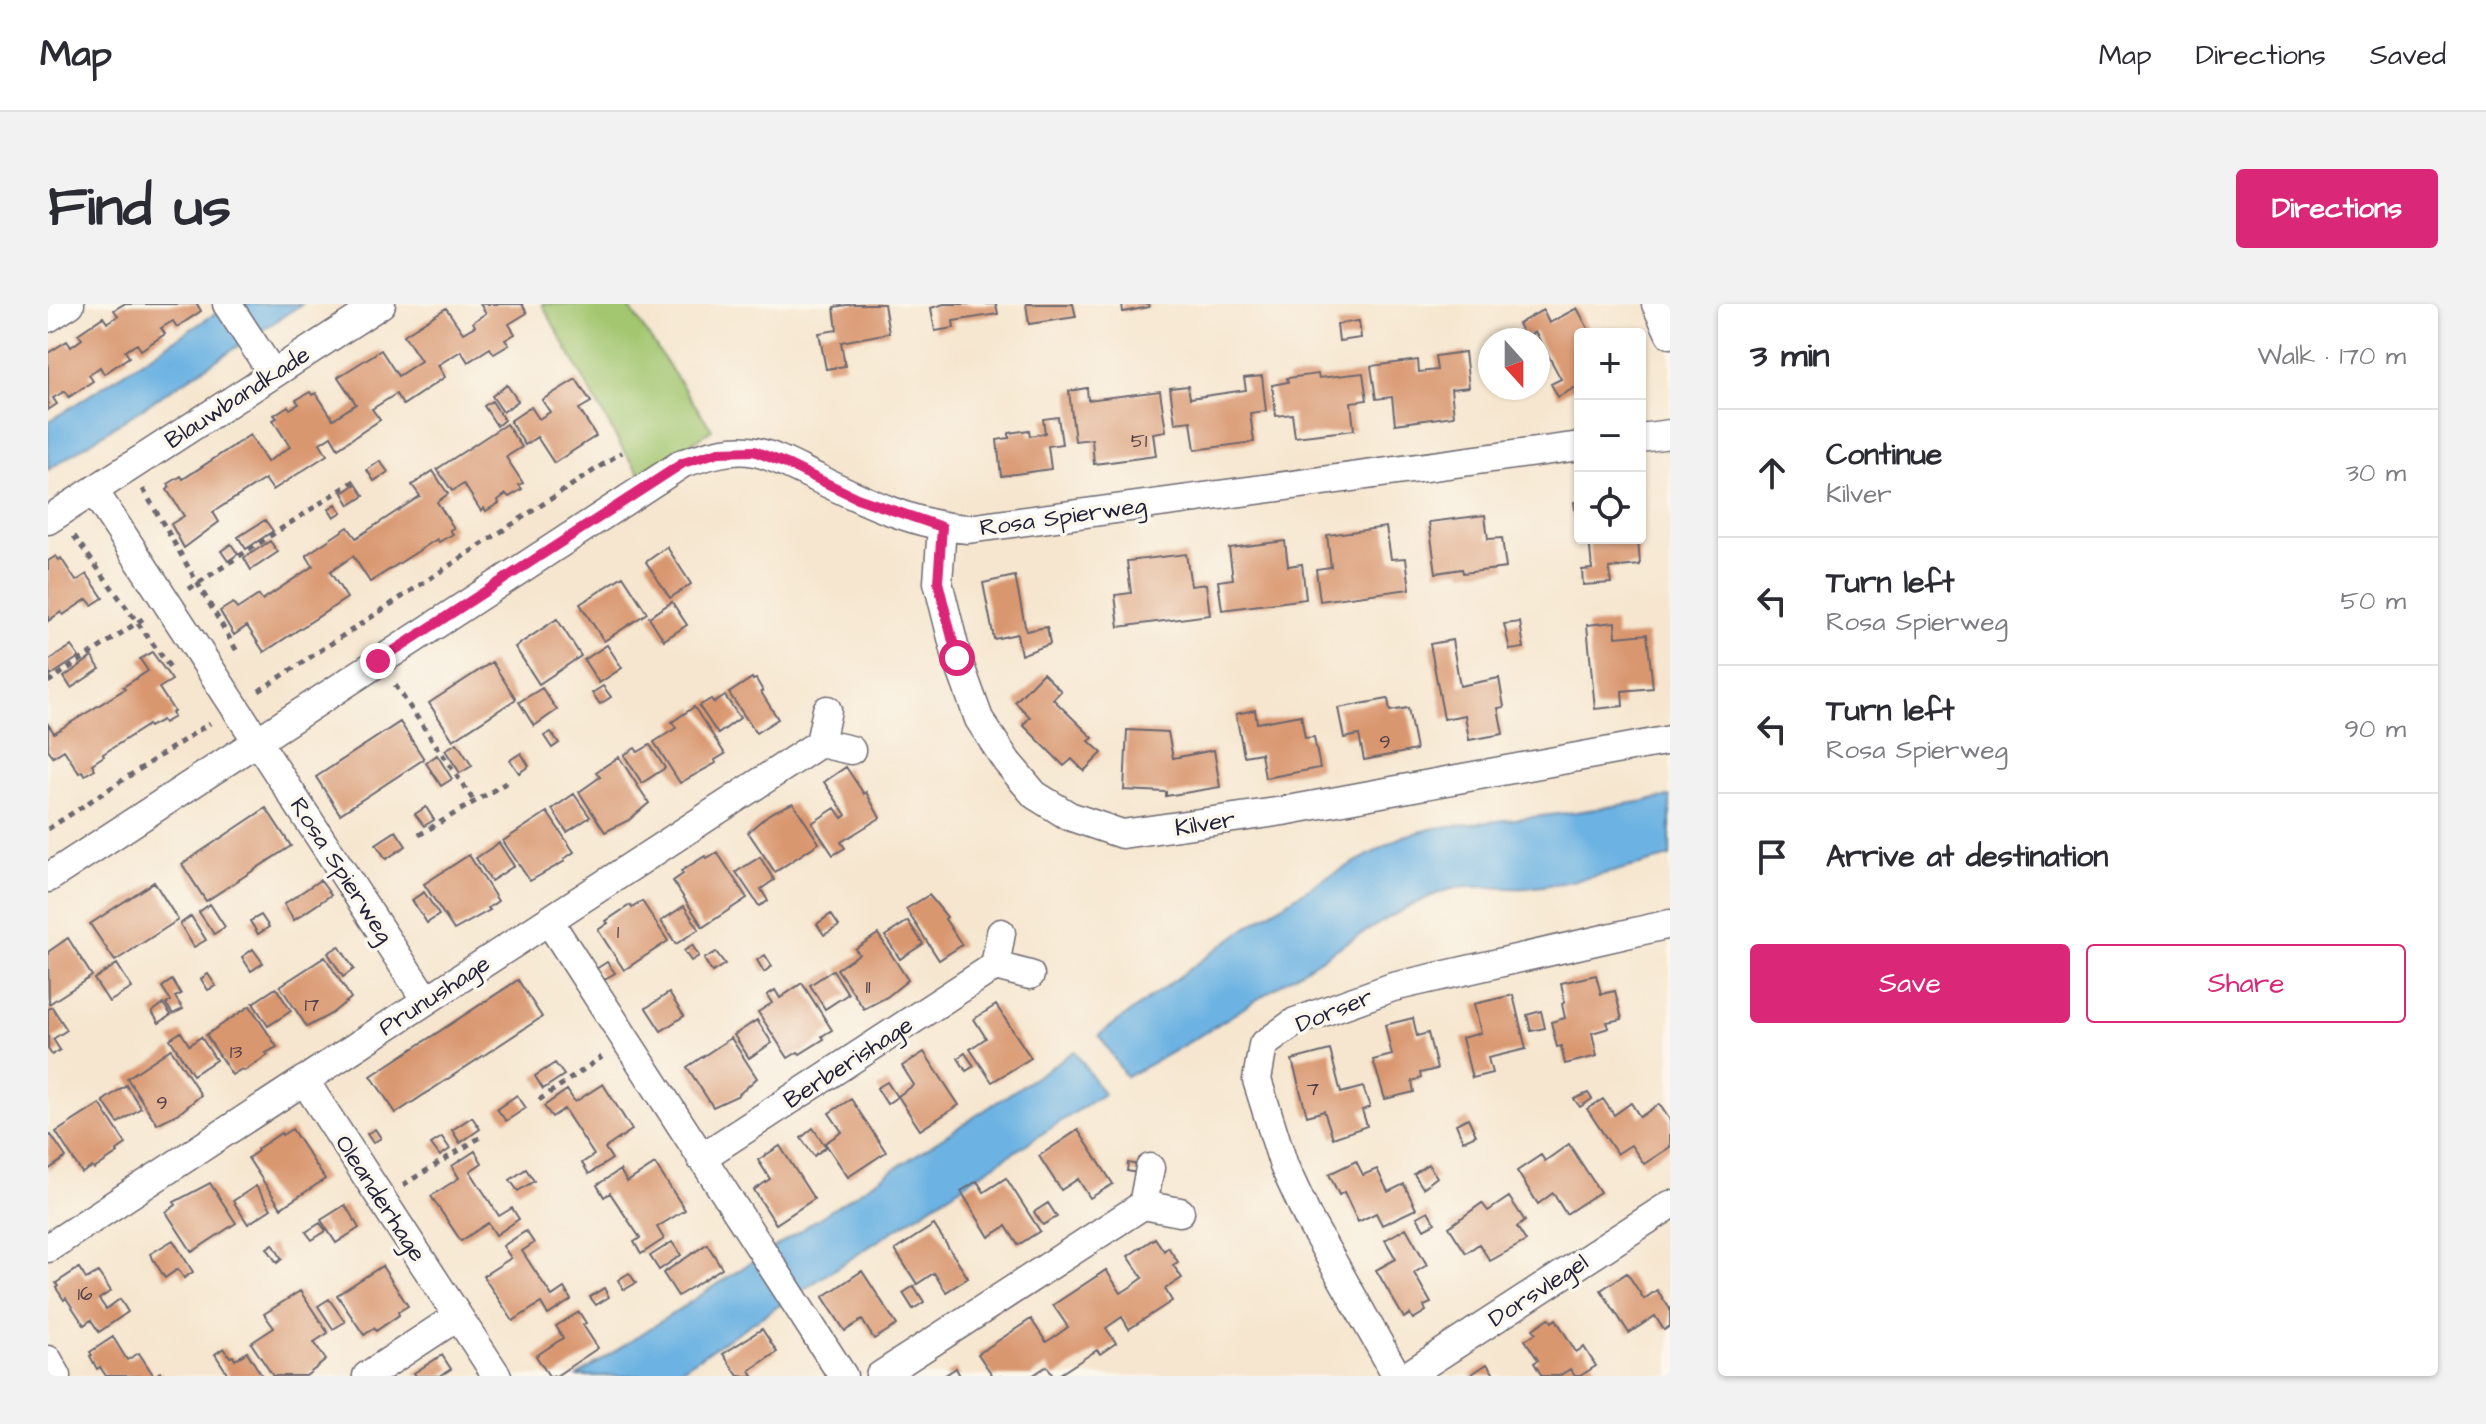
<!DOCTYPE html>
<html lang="en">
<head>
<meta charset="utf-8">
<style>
  body { margin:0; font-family:"Architects Daughter",sans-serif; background:#f2f2f3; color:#2b2b33 }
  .controls { position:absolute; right:24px; top:24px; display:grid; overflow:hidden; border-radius:8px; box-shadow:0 2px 6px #0004 }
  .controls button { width:72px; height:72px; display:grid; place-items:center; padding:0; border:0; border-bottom:2px solid #e1e1e2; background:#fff; color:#2b2b33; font:40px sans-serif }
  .compass { position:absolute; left:1430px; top:24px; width:72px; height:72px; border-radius:50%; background:#fff; box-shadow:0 2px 6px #0004; rotate:159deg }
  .stop { position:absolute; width:24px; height:24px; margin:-18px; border:6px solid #db2777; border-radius:50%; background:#fff }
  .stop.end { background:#db2777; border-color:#fff; box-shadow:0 2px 8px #0008 }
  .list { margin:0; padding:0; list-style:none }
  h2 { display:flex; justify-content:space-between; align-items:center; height:104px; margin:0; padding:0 32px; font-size:34px }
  h2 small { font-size:26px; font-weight:400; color:#7c7c81 }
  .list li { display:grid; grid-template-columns:52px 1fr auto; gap:24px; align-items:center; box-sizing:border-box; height:128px; padding:0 32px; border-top:2px solid #e1e1e2 }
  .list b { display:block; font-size:30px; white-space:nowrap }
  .list p { margin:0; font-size:26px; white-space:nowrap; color:#7c7c81 }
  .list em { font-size:26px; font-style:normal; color:#7c7c81 }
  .actions { display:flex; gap:16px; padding:24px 32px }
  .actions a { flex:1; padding:18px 0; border:2px solid #db2777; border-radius:8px; text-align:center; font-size:28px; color:#db2777 }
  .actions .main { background:#db2777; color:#fff }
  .icon { flex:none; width:44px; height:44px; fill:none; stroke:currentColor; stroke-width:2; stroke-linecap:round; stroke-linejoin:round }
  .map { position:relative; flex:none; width:1622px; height:1072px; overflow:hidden; border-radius:8px }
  header { display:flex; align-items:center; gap:48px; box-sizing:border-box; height:112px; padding:0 40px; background:#fff; border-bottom:2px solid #e1e1e2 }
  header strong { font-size:38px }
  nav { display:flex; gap:44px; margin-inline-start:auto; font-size:28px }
  .intro { display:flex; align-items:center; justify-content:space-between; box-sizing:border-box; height:192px; padding:0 48px }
  h1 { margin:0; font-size:56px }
  .button { padding:20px 36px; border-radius:8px; background:#db2777; color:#fff; font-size:28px; font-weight:700 }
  main { display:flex; gap:48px; padding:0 48px }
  aside { flex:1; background:#fff; border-radius:8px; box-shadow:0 2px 6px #0004 }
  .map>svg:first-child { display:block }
  .green { fill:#a3c66f; stroke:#627455; stroke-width:2 }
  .water { fill:#6cb2e2; stroke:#476a8e; stroke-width:2 }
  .building { fill:#d99770 }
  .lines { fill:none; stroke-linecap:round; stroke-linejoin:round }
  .street-casing { stroke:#6c676f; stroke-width:31 }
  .path { stroke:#6c676f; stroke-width:5; stroke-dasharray:6 6; stroke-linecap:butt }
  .street { stroke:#fff; stroke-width:28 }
  .route { stroke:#db2777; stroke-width:10 }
  .labels { text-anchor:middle; stroke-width:7; stroke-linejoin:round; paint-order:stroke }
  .number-label { font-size:20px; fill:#503f48 }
  .street-label { font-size:24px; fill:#22223b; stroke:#fbf7ec }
</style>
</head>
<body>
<header>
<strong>Map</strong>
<nav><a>Map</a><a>Directions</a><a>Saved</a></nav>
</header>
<div class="intro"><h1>Find us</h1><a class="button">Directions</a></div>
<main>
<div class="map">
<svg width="1622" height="1072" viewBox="0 0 1622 1072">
  <rect width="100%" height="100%" fill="#fbf7ec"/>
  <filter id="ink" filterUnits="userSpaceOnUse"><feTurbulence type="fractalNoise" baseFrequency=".0125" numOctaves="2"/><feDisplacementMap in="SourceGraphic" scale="16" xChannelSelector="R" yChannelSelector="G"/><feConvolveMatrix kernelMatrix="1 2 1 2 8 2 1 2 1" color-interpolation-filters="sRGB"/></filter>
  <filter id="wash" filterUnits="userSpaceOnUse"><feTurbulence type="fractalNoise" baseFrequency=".006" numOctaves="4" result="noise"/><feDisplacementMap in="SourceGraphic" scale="32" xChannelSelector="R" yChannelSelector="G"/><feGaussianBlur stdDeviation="1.8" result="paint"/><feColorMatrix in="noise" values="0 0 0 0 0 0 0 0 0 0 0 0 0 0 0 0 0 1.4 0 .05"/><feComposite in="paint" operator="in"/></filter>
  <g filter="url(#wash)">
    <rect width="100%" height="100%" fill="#f6e6cf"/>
    <path class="green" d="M494,0H579L664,126L593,171L573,142Z"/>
    <path class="water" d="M182,0H254L0,166V118Z
      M1622,493V553C1575,565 1527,579 1479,584C1447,586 1421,577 1388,590C1353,605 1320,626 1287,646C1217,689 1151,736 1078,773L1051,731L1202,621L1272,577L1356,532L1387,524L1528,508Z
      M1027,747L1055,790L623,1072H529Z"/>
    <g id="blocks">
      <path class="building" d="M76,0H149L153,7L129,23L125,17L113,24L117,30L93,46L89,40L77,47L81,53L56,70L52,63L41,71L45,77L21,93L17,87L5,94L9,100L0,106V49L19,37L23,43L34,35L30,30L55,13L59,19L70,12L66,6Z
        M432,0H474L479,9L461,20L467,30L457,36L461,41L446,50L442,44L420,58L413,47L390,61L397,73L355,101L348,90L324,105L332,116L290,144L283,132L272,139L279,151L245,173L225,186L217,175L165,208L171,218L136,244L123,220L136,212L119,186L122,183L120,180L133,172L135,175L202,131L219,158L242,143L225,116L229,114L226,111L240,102L242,105L251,100L248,96L262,88L264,91L268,89L285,115L308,100L290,73L333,46L350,72L373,57L356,31L398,4L415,29L427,22L425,18L438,9Z
        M805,0H836L841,29L793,38L797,62L778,65L771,29L789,26L786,3Z
        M896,0H948L950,10L905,17L906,24L887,27L883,4Z
        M978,0H1025L1028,13L981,20Z
        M1074,0H1100L1101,3L1075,8Z
        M1529,4L1543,30H1532V65L1528,67L1532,74V81L1510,93L1503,80L1513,75L1500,51L1487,28L1477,33L1470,20L1495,6L1501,19Z
        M1311,17L1313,34L1291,37L1289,20Z
        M1417,48L1421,83L1403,85L1406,112L1347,120L1344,93L1328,95L1323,62L1370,56L1371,68L1389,66L1387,52Z
        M1315,69L1319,96L1303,98L1306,126L1247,133L1244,110L1228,112L1224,81L1240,78L1239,74L1270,70L1271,74Z
        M1214,72L1218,107L1202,109L1206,138L1147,146L1143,117L1127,119L1122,84L1140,82L1142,94L1198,86L1196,74Z
        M528,75L543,98L531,105L548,132L506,159L489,133L477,141L462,117L483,103L491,115L502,108L494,96Z
        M459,81L470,97L455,108L444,92Z
        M1039,84L1040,96L1112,87L1118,127L1105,129L1108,152L1046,160L1044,135L1027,137L1021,87Z
        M444,97L456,116L449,122L436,102Z
        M1010,113L1014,140L1000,142L1003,165L953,172L949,136L961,134V129L981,126L982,132L997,129L995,115Z
        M458,120L474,143L458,153L475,179L471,181L474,185L461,193L458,190L450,196L451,199L438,207L436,204L433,207L416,180L404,187L389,165Z
        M332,157L340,168L326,177L319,166Z
        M385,167L400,190L389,198L406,224L402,226L405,230L391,238L389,235L322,278L305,252L282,268L299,294L216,348L199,322L186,331L172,307L185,299L189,305L211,291L214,296L265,262L258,251L300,223L308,234L372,192L364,181Z
        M308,180L316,192L302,201L295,189Z
        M1532,197V213H1528L1526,198Z
        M288,200L294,208L286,213L281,205Z
        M1437,211L1440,235L1454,234L1458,264L1415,269L1414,265L1388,269L1381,218Z
        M217,216L225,227L198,245L190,233Z
        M1338,223L1343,255L1358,254L1362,285L1272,297L1268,265L1283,263L1279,231Z
        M1541,234H1590L1592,261L1561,264L1563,279L1535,281L1534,266L1544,265Z
        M222,237L230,248L203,266L196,254Z
        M1237,237L1240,262L1254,260L1258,295L1174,306L1170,277L1185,275L1181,244Z
        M183,240L190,250L180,257L173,247Z
        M619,243L643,280L622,294L598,258Z
        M1138,250L1143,282L1158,280L1162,311L1071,323L1067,291L1083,289L1079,257Z
        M8,252L11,256L13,254L28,277L39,270L55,294L44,301L39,295L15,311L13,308L0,317V257Z
        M575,272L599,309L556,337L532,300Z
        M967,272L978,327L999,323L1002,340L973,351L969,330L946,335L935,279Z
        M624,298L639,321L616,336L601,313Z
        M509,315L533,352L491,380L467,343Z
        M1472,318L1476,344L1462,346L1456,320Z
        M1567,318L1568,333L1599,330L1605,384L1574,387L1575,402L1547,405L1539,321Z
        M1404,336L1412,382L1451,374L1456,403L1450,404L1455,430L1421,436L1417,411L1396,415L1382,340Z
        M559,341L574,364L551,379L536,356Z
        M23,342L31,353L2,372L0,357Z
        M104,348L124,376L111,384L126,407L124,409L126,413L116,419L114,416L101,423L100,421L55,450L56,452L44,460L47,465L37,471L34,467L31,469L16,446L5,453L0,445V420L6,429L77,385L75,383L100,367L92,355Z
        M44,353L52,365L23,384L16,373Z
        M444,358L468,395L405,436L381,399Z
        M995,369L1013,387L1005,395L1045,434L1041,437L1054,449L1036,467L1024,455L1016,462L975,421L982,413L967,398Z
        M704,374L705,376L708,375L715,387L713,388L730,415L708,429L681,389Z
        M555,382L563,393L552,400L544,389Z
        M494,384L509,406L486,422L471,398Z
        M677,392L692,414L670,430L651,402L663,395L666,399Z
        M1340,395L1342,407L1360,404L1368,446L1316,456L1311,431L1296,434L1290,404Z
        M646,403L677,450L667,456L668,459L632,479L606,438L628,424L624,418Z
        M1207,406L1209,419L1253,411L1257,434L1266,433L1272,464L1217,474L1213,449L1196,452L1188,410Z
        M352,418L376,455L292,510L268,473Z
        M1079,426L1120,428L1125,454L1166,446L1172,483L1118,492V488L1076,486Z
        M503,428L511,439L504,444L496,432Z
        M409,439L424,462L412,469L397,446Z
        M602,441L617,464L594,479L576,451L587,444L590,448Z
        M473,449L481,462L471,469L462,456Z
        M389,451L404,475L393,482L378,459Z
        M571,453L601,499L581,516L557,528L531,488L552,473L548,468Z
        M798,463L816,490L818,488L832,514L793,538L797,544L785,551L764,519L787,504L794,514L798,511L776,478Z
        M526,490L542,513L519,528L504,505Z
        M745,499L771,539L727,568L700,528L721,510Z
        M378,503L386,516L376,522L367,510Z
        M218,504L243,542L158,597L134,560Z
        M499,508L526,548L516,555L517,557L482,577L455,537Z
        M348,527L358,542L338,555L328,540Z
        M451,539L466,562L443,577L428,554Z
        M669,548L699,594L655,623L625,577L635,570L633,567L657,552L659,554Z
        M421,551L450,597L440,604L442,606L406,626L376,580Z
        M712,553L726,576L713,585L720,597L711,602L688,568Z
        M272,576L283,591L246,616L236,600Z
        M106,578L130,616L67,657L42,620Z
        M376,588L391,611L379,619L364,596Z
        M881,591L899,613L897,615L914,641L891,656L858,605Z
        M594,597L620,637L576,666L550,626L560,619L558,617L582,601L584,604Z
        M162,600L177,623L166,630L151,608Z
        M636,602L651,625L628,640L613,617Z
        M783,610L791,622L776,631L769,620Z
        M213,611L221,623L210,630L202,617Z
        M143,612L158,636L146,643L132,620Z
        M860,617L875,640L852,655L837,632Z
        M830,630L860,676L839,693L816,705L789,665L811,650L807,645Z
        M20,634L44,672L1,700L0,648Z
        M644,641L651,652L643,657L636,647Z
        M291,642L306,665L295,673L280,649Z
        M205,645L215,659L203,667L194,653Z
        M668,648L677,660L664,668L656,655Z
        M717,651L724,662L716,668L709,656Z
        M277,653L303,694L283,710L259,723L232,682Z
        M559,658L567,669L555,676L548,665Z
        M69,660L84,684L61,698L46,675Z
        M785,666L800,690L777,705L762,681Z
        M160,670L168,682L160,686L153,675Z
        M1548,671L1553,690L1567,687L1574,715L1559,718L1561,724L1544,729L1549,752L1517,760L1513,742L1509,743L1503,718L1517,714L1514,700L1517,698L1513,679Z
        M124,676L133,690L127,693L135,705L125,710L118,700L123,697L114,683Z
        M470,676L494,713L348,809L323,772Z
        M754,679L784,726L774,732L776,735L752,750L750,748L740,754L710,708L724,699L719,691L727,686L732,694Z
        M228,684L243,707L220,722L205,699Z
        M621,689L636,712L613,727L598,704Z
        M1465,691L1478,745L1440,754L1444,769L1424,774L1414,734L1433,729L1426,700Z
        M115,700L123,711L111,719L104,708Z
        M948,701L983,754L944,778L922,745L938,734L926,715Z
        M202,702L229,743L218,749L220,751L196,767L194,765L184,771L158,731Z
        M4,703L19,726L5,735L12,746L4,751L0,745V705Z
        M1493,707L1497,724L1483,727L1479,711Z
        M1365,714L1369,732L1380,729L1389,765L1372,769L1373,774L1364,777L1366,788L1337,795L1325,756L1344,751L1337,721Z
        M709,716L724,739L701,754L686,731Z
        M133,728L141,741L153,733L168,756L145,771L122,735Z
        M683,734L709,774L689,792L665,803L639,763Z
        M123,745L153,791L133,808L109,820L79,774Z
        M1282,746L1293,789L1315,783L1322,803L1314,806L1319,822L1285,834L1276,807L1259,812L1244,756Z
        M876,748L911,801L872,826L850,792L866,781L854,762Z
        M917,749L926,762L918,767L910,754Z
        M507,759L516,771L495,785L487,772Z
        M839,778L849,793L839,800L829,784Z
        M555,780L584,826L557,844L564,855L541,870L534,859L546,851L516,805L504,813L496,802L519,786L527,798Z
        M78,781L93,804L70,819L55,797Z
        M1540,789L1544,795L1532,803L1526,795Z
        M469,791L478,804L458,817L449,805Z
        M803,795L838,848L800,873L777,839L794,828L781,809Z
        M1555,795L1566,811L1583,799L1592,813L1611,800L1622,816V843L1596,860L1583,841L1569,850L1539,805Z
        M52,800L78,840L68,847L70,849L46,865L44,863L34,869L8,828Z
        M424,813L432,825L412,839L404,826Z
        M1420,814L1428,831L1415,837L1408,820Z
        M765,824L778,843L766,852L753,834Z
        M244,825L277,875L233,904L200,854L210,847L209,845L233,829L234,831Z
        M327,825L333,834L325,839L319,830Z
        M1030,826L1065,880L1042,894L1030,875L1013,886L991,852Z
        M3,831L18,853L0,866V833Z
        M394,833L402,845L392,852L383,840Z
        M1521,840L1552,888L1518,910L1505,889L1490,900L1469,867L1493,851L1497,857Z
        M732,842L766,895L728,920L706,886L722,875L710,856Z
        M427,847L434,859L422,867L451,912L464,904L471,915L448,931L440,919L413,937L383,892L411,874L404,862Z
        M1308,857L1315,871L1329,865L1340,888L1356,880L1368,905L1334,921L1328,909L1310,918L1296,888L1291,891L1281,870Z
        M1080,859L1091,861L1089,869L1079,867Z
        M607,860L637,906L609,923L616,935L593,950L586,938L592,934L562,889L556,893L549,881L572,866L579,878Z
        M1380,860L1389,873L1375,884L1366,870Z
        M478,865L486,877L470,887L462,876Z
        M958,874L992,927L970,941L958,922L941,933L913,887L929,877L936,888Z
        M162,879L188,919L144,948L118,908L128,901L126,898Z
        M208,882L223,905L200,920L185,897Z
        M1461,893L1477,917L1469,923L1478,937L1442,957L1431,940L1418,949L1401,923L1434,899L1440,907Z
        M1000,899L1009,913L995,921L986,908Z
        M297,901L311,924L288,939L273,916Z
        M1380,907L1387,919L1376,925L1369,913Z
        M272,919L278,927L264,936L258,928Z
        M886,921L920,974L898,988L886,969L869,980L847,946Z
        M1358,924L1379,961L1366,969L1383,999L1376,1002L1378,1007L1365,1015L1362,1010L1356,1014L1328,966L1348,955L1337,936Z
        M478,927L486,939L474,947L489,970L504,992L516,984L523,996L500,1011L493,999L465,1017L435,972L463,954L455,942Z
        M1107,934L1116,947L1120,943L1130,958L1125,961L1134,974L1117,985L1124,997L1081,1025L1074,1013L1058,1024L1068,1039L1052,1050L1049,1046L1009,1072H1005L999,1062L984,1072H945L930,1050L983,1015L998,1038L1009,1031L1020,1023L1005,1001L1058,966L1073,989L1084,982L1095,974L1080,952Z
        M125,936L145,968L136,974L130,965L117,974L102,950Z
        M624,938L633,951L611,966L602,952Z
        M225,940L234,955L229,959L219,944Z
        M659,940L674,964L630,992L615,969Z
        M334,962L360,1002L350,1008L351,1011L328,1027L326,1024L316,1031L289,991Z
        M31,964L38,975L50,968L63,987L51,995L58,1005L72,995L80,1008L51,1028L43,1016L36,1021L18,994L16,996L8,984L10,982L8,979Z
        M814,967L849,1021L826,1035L814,1016L797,1027L775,993Z
        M581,969L588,979L576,986L570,976Z
        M1579,969L1596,995L1609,986L1622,1005V1022L1616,1026L1607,1012L1581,1029L1553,986Z
        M866,982L876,998L865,1005L855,989Z
        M556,984L561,993L548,1001L542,993Z
        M252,987L280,1029L266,1038L278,1056L258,1072H225L203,1039L226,1024L216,1010Z
        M281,995L297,1018L285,1025L270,1002Z
        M531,1008L538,1019L535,1021L550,1044L508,1072H501L488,1052L515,1034L508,1022Z
        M1501,1014L1504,1018L1508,1015L1528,1048L1536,1043L1548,1062L1532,1072H1527L1522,1065L1511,1072H1494L1486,1059L1490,1056L1477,1036L1488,1029L1485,1025Z
        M714,1025L729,1048L702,1066L705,1072H690L675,1050Z
        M65,1033L79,1056L91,1049L106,1072L112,1068L115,1072H58L52,1063L49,1065L42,1052L44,1051L42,1048Z
        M176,1044L182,1053L185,1052L187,1056L199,1048L214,1072H181L167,1050Z
        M394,1051L403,1065L392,1072H368L366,1069Z
        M1439,1060L1447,1072H1421Z
        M908,1064L912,1072H896Z"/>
    </g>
  </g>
  <g filter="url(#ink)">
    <use href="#blocks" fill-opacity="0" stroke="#6c676f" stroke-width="2"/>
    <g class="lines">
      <defs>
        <path id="street" d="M179,0L225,70
          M1608,0L1622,30
          M0,14L22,0
          M1592,134L1622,130
          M46,187L378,696
          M0,216L333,0
          M894,223L890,278L909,354L931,415L959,458L987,491L1021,512L1074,530L1235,507L1622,436
          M779,406L772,439L803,446
          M0,574L635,159C658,152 683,143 707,148C728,152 750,165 769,174C816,197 868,222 920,225L1532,142
          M501,617L795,1072
          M953,629L947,662L982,671
          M256,776L449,1072
          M653,854L947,662
          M1102,864L1095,901L1132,908
          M0,944L772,439
          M0,1056L9,1072
          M319,1072L410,1012
          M832,1072L1095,901
          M1349,1072L1260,914L1236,862L1209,776L1215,741L1247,718L1345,683L1622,620
          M1359,1072L1622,901"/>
      </defs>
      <use href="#street" class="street-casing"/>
      <path class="path" d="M95,185L190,349
        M26,232L124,366
        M141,285L311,174
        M0,378L96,314
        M347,381L426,497
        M211,387L574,148
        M0,525L162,419
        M371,531L461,477
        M491,796L554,753
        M355,881L433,833"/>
      <use href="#street" class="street"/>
    </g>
  </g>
  <g class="lines" filter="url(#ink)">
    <path class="route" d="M330,357L635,159L671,148L706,147L741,161L809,194L894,223L890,278L909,354"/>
  </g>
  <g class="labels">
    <g class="number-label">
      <text x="1091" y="143">51</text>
      <text x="1337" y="444">9</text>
      <text x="570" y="634">1</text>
      <text x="820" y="689">11</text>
      <text x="264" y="707">17</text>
      <text x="188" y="754">13</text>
      <text x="1265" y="791">7</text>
      <text x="114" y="805">9</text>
      <text x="37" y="996">16</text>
    </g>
    <g class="street-label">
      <text transform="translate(189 93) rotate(-33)" y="8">Blauwbandkade</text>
      <text transform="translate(1015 212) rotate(-8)" y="8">Rosa Spierweg</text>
      <text transform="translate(1157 519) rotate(-9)" y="8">Kilver</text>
      <text transform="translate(294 566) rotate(57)" y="8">Rosa Spierweg</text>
      <text transform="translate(386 691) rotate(-33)" y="8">Prunushage</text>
      <text transform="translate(1286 706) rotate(-22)" y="8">Dorser</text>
      <text transform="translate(800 758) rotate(-33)" y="8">Berberishage</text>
      <text transform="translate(333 894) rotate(57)" y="8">Oleanderhage</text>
      <text transform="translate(1490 986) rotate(-33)" y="8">Dorsvlegel</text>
    </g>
  </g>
</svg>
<div class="controls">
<button>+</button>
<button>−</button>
<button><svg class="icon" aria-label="locate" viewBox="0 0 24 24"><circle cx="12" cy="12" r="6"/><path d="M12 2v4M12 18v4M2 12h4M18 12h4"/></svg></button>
</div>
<svg class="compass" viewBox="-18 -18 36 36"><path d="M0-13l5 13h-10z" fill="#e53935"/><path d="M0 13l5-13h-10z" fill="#7c7c81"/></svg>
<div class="stop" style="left:909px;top:354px"></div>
<div class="stop end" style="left:330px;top:357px"></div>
</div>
<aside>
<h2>3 min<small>Walk · 170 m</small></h2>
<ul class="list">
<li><svg class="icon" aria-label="ahead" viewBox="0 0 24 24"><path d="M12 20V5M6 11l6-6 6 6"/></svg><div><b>Continue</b><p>Kilver</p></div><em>30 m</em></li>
<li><svg class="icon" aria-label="left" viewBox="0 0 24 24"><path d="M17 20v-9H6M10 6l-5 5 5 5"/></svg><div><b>Turn left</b><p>Rosa Spierweg</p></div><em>50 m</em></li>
<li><svg class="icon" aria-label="left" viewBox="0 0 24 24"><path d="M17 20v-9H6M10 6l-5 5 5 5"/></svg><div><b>Turn left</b><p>Rosa Spierweg</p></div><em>90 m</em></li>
<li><svg class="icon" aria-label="arrive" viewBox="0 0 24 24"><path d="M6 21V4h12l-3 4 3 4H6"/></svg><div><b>Arrive at destination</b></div></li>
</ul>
<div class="actions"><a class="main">Save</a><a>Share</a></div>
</aside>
</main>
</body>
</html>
